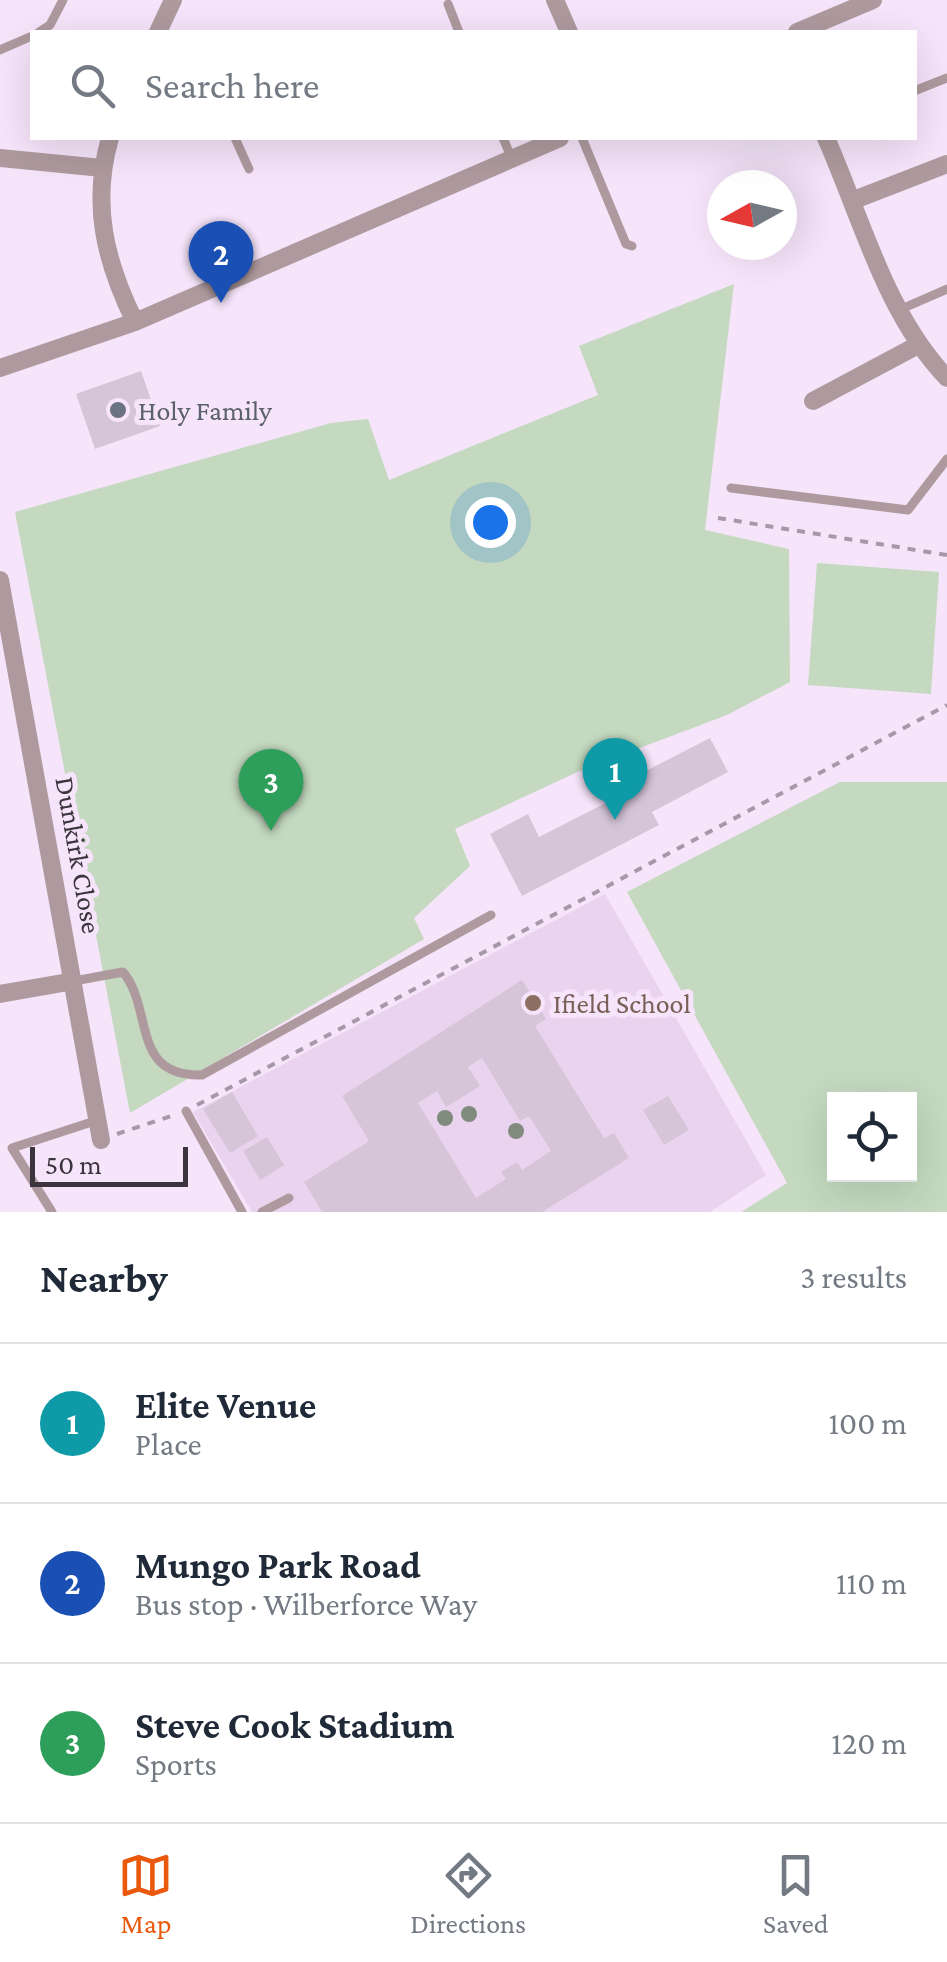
<!DOCTYPE html>
<html lang="en">
<head>
<meta charset="utf-8">
<style>
  body { margin:0; font-family:"Crimson Pro",serif; background:#f2f2f3; color:#1f2937 }
  .controls { position:absolute; right:30px; bottom:30px; display:grid; overflow:hidden; border-radius:0px; box-shadow:0 10px 40px #0002 }
  .controls button { width:90px; height:90px; display:grid; place-items:center; padding:0; border:0; border-bottom:2px solid #e0e1e3; background:#fff; color:#1f2937; font:50px sans-serif }
  .compass { position:absolute; left:707px; top:170px; width:90px; height:90px; border-radius:50%; background:#fff; box-shadow:0 10px 40px #0002; rotate:262deg }
  .scale { position:absolute; left:30px; bottom:25px; width:158px; box-sizing:border-box; padding-left:10px; border:5px solid #3b343c; border-top:0; font-size:28px; line-height:35px; white-space:nowrap; color:#3b343c; -webkit-text-stroke:8px #f6e4fa; paint-order:stroke }
  .you { position:absolute; left:490px; top:522px; width:35px; height:35px; margin:-25px; border:8px solid #fff; border-radius:50%; background:#1a73e8; box-shadow:0 0 0 15px #1a73e833 }
  .badge { display:grid; place-items:center; width:65px; height:65px; border-radius:50%; background:#ea580c; color:#fff; font-size:32px; font-weight:700 }
  .pin { position:absolute; translate:-50% -82px; filter:drop-shadow(0 2px 5px #0008) }
  .pin::after { content:''; position:absolute; top:52px; width:35px; height:30px; background:inherit; clip-path:polygon(0 0,100% 0,50% 100%) }
  .list { margin:0; padding:0; list-style:none }
  h2 { display:flex; justify-content:space-between; align-items:center; height:130px; margin:0; padding:0 40px; font-size:42px }
  h2 small { font-size:32px; font-weight:400; color:#747a83 }
  .list li { display:grid; grid-template-columns:65px 1fr auto; gap:30px; align-items:center; box-sizing:border-box; height:160px; padding:0 40px; border-top:2px solid #e0e1e3 }
  .list b { display:block; font-size:38px; white-space:nowrap }
  .list p { margin:0; font-size:32px; white-space:nowrap; color:#747a83 }
  .list em { font-size:32px; font-style:normal; color:#747a83 }
  .icon { flex:none; width:55px; height:55px; fill:none; stroke:currentColor; stroke-width:2; stroke-linecap:round; stroke-linejoin:round }
  .map { position:relative; flex:none; width:947px; height:1212px; overflow:hidden }
  .search { position:absolute; background:#fff; box-shadow:0 10px 40px #0002; left:30px; right:30px; top:30px; height:110px; display:flex; align-items:center; gap:25px; box-sizing:border-box; padding:0 35px; border-radius:0px; color:#747a83; font-size:38px }
  .sheet { height:610px; background:#fff }
  nav { display:flex; justify-content:space-around; align-items:center; box-sizing:border-box; height:140px; border-top:2px solid #e0e1e3; background:#fff; font-size:28px; color:#747a83 }
  nav a { display:grid; justify-items:center; gap:5px }
  nav .on { color:#ea580c }
  .map>svg:first-child { display:block }
  .built { fill:#ead3ee }
  .green { fill:#c4d9c0; fill-rule:evenodd }
  .building { fill:#d6c5d9; fill-rule:evenodd }
  .lines { fill:none; stroke-linecap:round; stroke-linejoin:round }
  .path { stroke:#a598a8; stroke-width:4; stroke-dasharray:8 8; stroke-linecap:butt }
  .lane { stroke:#ae9a9e; stroke-width:9 }
  .street { stroke:#ae9a9e; stroke-width:18 }
  .tree { fill:#7e8b7d }
  .worship-dot { fill:#6b7280; stroke:#f6e4fa; stroke-width:4 }
  .education-dot { fill:#8d6e63; stroke:#f6e4fa; stroke-width:4 }
  .labels { text-anchor:middle; stroke-width:10; stroke-linejoin:round; paint-order:stroke }
  .worship-label { font-size:28px; fill:#5b616d; stroke:#f6e4fa; text-anchor:start }
  .street-label { font-size:28px; fill:#3b343c; stroke:#f6e4fa }
  .education-label { font-size:28px; fill:#785e54; stroke:#f6e4fa; text-anchor:start }
</style>
</head>
<body>
<div class="map">
<svg width="947" height="1212" viewBox="0 0 947 1212">
  <rect width="100%" height="100%" fill="#f6e4fa"/>
  <path class="built" d="M605,894L766,1175L710,1212H252L193,1112Z"/>
  <path class="green" d="M734,284L705,530L789,549L790,682L727,715L584,769L455,829L470,866L414,918L424,939L130,1113L15,512L331,423L368,419L389,480L598,395L579,346Z
    M817,563L939,572L931,694L808,685Z
    M840,782H947V1212H741L787,1183L627,892ZM834,1100H910V1174H834Z"/>
  <path class="building" d="M141,371L160,426L95,449L76,394Z
    M710,738L728,772L652,812L659,825L522,896L490,834L528,814L539,837L643,784L638,775Z
    M522,980L546,1019L535,1026L604,1138L614,1133L629,1158L542,1212H322L304,1182L369,1141L342,1096ZM482,1058L520,1121L529,1116L551,1151L522,1170L517,1162L501,1172L506,1179L476,1198L418,1103L437,1091L446,1107L480,1086L468,1067Z
    M232,1092L258,1136L230,1153L203,1109Z
    M668,1096L689,1130L664,1145L643,1110Z
    M267,1137L284,1165L260,1180L243,1151Z"/>
  <g class="lines">
    <path class="path" d="M718,518L947,555
      M197,1105L947,705
      M117,1134L174,1115"/>
    <path class="lane" d="M448,4L459,32
      M39,32L50,25L63,0
      M0,50L32,36
      M914,91L947,78
      M235,138L249,169
      M503,138L512,159
      M582,138L626,244L632,246
      M899,310L947,289
      M731,488L908,510L947,459
      M74,981L123,972C154,1009 130,1077 202,1075L491,915
      M186,1111L242,1212
      M52,1212L12,1148L98,1120
      M262,1212L289,1198"/>
    <path class="street" d="M555,0L569,32
      M158,32L173,0
      M797,32L873,0
      M110,138C91,204 105,261 135,322
      M826,138C861,217 886,315 947,378
      M0,158L102,168
      M854,200L947,164
      M0,368L135,322L560,138
      M813,401L918,345
      M0,580L101,1140
      M0,994L74,981"/>
  </g>
  <g class="tree">
    <circle cx="469" cy="1114" r="8"/>
    <circle cx="445" cy="1118" r="8"/>
    <circle cx="516" cy="1131" r="8"/>
  </g>
  <circle class="worship-dot" cx="118" cy="410" r="10"/>
  <circle class="education-dot" cx="533" cy="1003" r="10"/>
  <g class="labels">
    <g class="worship-label">
      <text x="138" y="420">Holy Family</text>
    </g>
    <g class="street-label">
      <text transform="translate(79 855) rotate(80)" y="10">Dunkirk Close</text>
    </g>
    <g class="education-label">
      <text x="553" y="1013">Ifield School</text>
    </g>
  </g>
</svg>
<div class="controls">
<button><svg class="icon" aria-label="locate" viewBox="0 0 24 24"><circle cx="12" cy="12" r="6"/><path d="M12 2v4M12 18v4M2 12h4M18 12h4"/></svg></button>
</div>
<svg class="compass" viewBox="-18 -18 36 36"><path d="M0-13l5 13h-10z" fill="#e53935"/><path d="M0 13l5-13h-10z" fill="#747a83"/></svg>
<div class="scale">50 m</div>
<div class="you"></div>
<div class="pin badge" style="left:615px;top:820px;background:#0f9aa8">1</div>
<div class="pin badge" style="left:221px;top:303px;background:#1a4fb4">2</div>
<div class="pin badge" style="left:271px;top:831px;background:#2e9e5b">3</div>
<div class="search"><svg class="icon" aria-label="search" viewBox="0 0 24 24"><circle cx="10" cy="10" r="6"/><path d="M15 15l6 6"/></svg>Search here</div>
</div>
<section class="sheet">
<h2>Nearby<small>3 results</small></h2>
<ul class="list">
<li><span class="badge" style="background:#0f9aa8">1</span><div><b>Elite Venue</b><p>Place</p></div><em>100 m</em></li>
<li><span class="badge" style="background:#1a4fb4">2</span><div><b>Mungo Park Road</b><p>Bus stop · Wilberforce Way</p></div><em>110 m</em></li>
<li><span class="badge" style="background:#2e9e5b">3</span><div><b>Steve Cook Stadium</b><p>Sports</p></div><em>120 m</em></li>
</ul>
</section>
<nav>
<a class="on"><svg class="icon" aria-label="map" viewBox="0 0 24 24"><path d="M3 6l6-2 6 2 6-2v14l-6 2-6-2-6 2zM9 4v14M15 6v14"/></svg>Map</a>
<a><svg class="icon" aria-label="directions" viewBox="0 0 24 24"><path d="M12 3l9 9-9 9-9-9zM9 14v-3h6M13 9l2 2-2 2"/></svg>Directions</a>
<a><svg class="icon" aria-label="saved" viewBox="0 0 24 24"><path d="M7 4h10v16l-5-4-5 4z"/></svg>Saved</a>
</nav>
</body>
</html>
